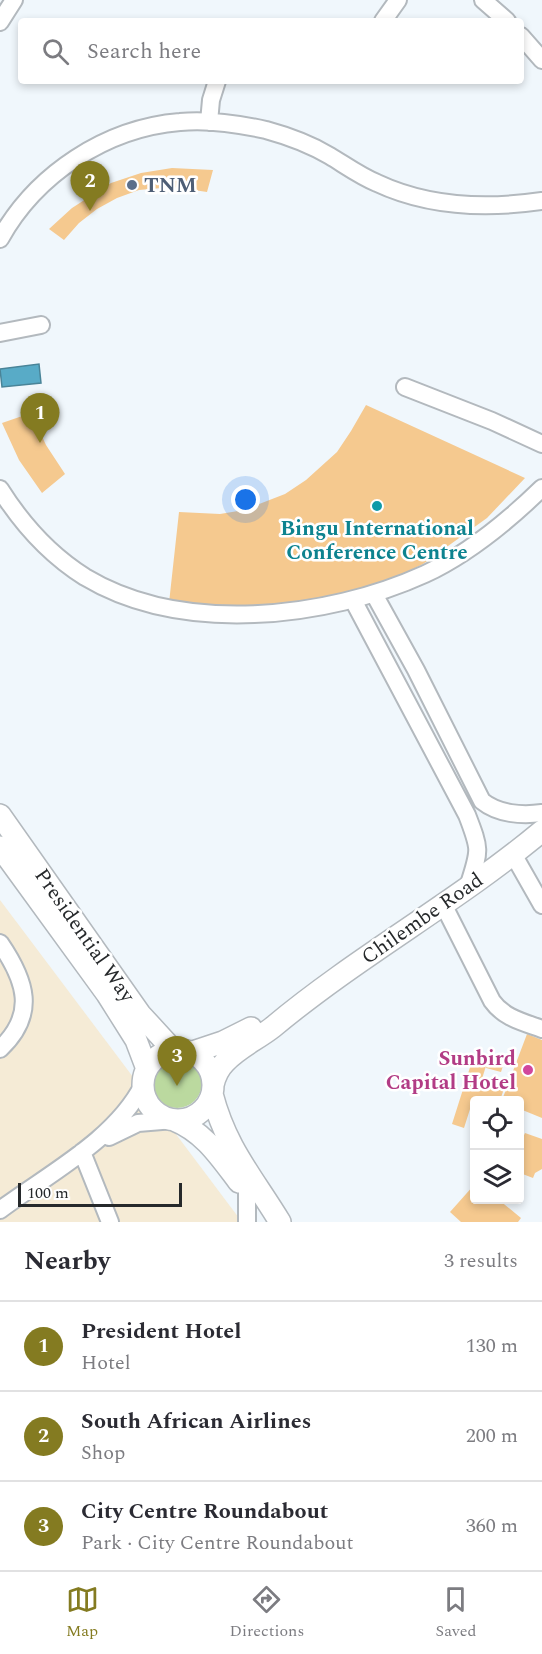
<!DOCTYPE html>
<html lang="en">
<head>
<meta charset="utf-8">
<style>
  body { margin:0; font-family:Spectral,serif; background:#f2f2f3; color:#2b2b33 }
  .controls { position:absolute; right:18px; bottom:18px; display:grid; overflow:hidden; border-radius:6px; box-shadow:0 3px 9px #0003 }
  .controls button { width:54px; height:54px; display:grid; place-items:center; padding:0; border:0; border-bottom:2px solid #e1e1e2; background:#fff; color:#2b2b33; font:30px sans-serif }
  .scale { position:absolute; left:18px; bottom:15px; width:164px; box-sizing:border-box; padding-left:6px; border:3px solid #26292b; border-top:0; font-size:16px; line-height:21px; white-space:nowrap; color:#26292b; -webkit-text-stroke:4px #fff; paint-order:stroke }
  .you { position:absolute; left:246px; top:500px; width:21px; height:21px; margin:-15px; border:4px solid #fff; border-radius:50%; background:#1a73e8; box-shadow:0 0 0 9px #1a73e833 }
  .badge { display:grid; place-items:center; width:39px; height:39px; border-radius:50%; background:#847b21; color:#fff; font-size:20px; font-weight:700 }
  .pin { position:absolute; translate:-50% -50px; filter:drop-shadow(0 2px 3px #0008) }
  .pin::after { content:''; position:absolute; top:32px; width:21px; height:18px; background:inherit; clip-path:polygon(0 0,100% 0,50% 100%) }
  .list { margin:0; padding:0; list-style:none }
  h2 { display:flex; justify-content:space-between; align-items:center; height:78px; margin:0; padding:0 24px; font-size:26px }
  h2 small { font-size:20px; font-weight:400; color:#7c7c81 }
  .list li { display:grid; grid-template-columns:39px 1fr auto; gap:18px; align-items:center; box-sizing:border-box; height:90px; padding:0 24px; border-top:2px solid #e1e1e2 }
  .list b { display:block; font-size:22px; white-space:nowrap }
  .list p { margin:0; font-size:20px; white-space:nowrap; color:#7c7c81 }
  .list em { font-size:20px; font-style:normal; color:#7c7c81 }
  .icon { flex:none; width:33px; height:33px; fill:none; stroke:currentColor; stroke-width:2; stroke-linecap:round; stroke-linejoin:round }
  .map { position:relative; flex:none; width:542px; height:1222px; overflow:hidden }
  .search { position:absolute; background:#fff; box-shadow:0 3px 9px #0003; left:18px; right:18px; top:18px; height:66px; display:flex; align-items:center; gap:15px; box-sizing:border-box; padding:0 21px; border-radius:6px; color:#7c7c81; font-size:22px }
  .sheet { height:348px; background:#fff }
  nav { display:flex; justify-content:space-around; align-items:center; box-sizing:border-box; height:84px; border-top:2px solid #e1e1e2; background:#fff; font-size:16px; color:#7c7c81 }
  nav a { display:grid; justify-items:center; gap:3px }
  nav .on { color:#847b21 }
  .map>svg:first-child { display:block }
  .commercial { fill:#f5ebd6 }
  .green { fill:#bbd99f }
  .water { fill:#58abc7; stroke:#498498; stroke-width:1.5 }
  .building { fill:#f5c98f }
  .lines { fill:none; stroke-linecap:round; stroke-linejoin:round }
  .minor-casing { stroke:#b3b9be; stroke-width:20 }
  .major-casing { stroke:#b3b9be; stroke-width:24 }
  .minor { stroke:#fff; stroke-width:16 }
  .major { stroke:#fff; stroke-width:21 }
  .service-dot { fill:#5c6f8a; stroke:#fff; stroke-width:2 }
  .culture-dot { fill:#0f9aa8; stroke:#fff; stroke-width:2 }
  .hotel-dot { fill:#d1479c; stroke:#fff; stroke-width:2 }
  .labels { text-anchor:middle; stroke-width:5; stroke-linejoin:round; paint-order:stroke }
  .service-label { font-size:21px; font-weight:bold; fill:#4e5e75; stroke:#fff; text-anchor:start }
  .culture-label { font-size:21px; font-weight:bold; fill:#0d838f; stroke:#fff }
  .street-label { font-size:21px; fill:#26292b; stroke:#fff }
  .hotel-label { font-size:21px; font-weight:bold; fill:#b23c85; stroke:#fff; text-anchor:end }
</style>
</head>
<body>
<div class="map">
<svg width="542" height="1222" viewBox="0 0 542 1222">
  <rect width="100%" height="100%" fill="#f0f7fc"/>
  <path class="commercial" d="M0,900L242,1222H0Z"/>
  <path class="green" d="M152 1083a25 25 0 1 1 50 0a25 25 0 1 1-50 0Z"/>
  <path class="water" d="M39,364L41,383L2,387L0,369Z"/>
  <path class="building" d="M172,168L213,170L207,192L173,187L139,190L117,198L97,209L79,223L64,240L49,229L72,208L111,183L141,173Z
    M366,405L525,478L487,518L423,564L377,587L262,610L169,603L179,512L220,514L244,510L285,494L306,480L337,452L351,431Z
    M31,413L46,445L65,474L42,493L19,460L2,423Z
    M527,1034L542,1040V1118L520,1109V1100H502Z
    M490,1058L504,1063L501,1072L486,1068Z
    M472,1061L486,1066L481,1082L504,1089L500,1100H474V1108L471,1106L464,1128L452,1124Z
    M525,1133L542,1139V1169L535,1173L533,1178L520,1173V1144Z
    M474,1185V1200H499L521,1218L518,1222H461L450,1212Z"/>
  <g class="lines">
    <defs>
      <path id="minor" d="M483,0L507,21
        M383,21L398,0
        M0,22L14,0
        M521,36L542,60
        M209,122L211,100L217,81
        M0,239C36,174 106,128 180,122C208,119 239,124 266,130C288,136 310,144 330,156C345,165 360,176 377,183C428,207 487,209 542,201
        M0,333L41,325
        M405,387L492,421L542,444
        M0,489C22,524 50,555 85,577C182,635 326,619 425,574C468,554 508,521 542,488
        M374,594L416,670L482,801C498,814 522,816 542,813
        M353,600L467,815C481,851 480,850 468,887
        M513,854L542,905
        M443,904L492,1001C504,1018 523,1022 542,1029
        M0,943C26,981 37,1014 0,1049
        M109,1137L138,1123L174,1120
        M82,1152L110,1222
        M0,1210C48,1174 115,1140 143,1085
        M247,1222V1192"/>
      <path id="major" d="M0,815L140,1014L174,1051
        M0,847L107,994L136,1040L147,1069
        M143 1085a35 35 0 1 1 70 0a35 35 0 1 1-70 0Z
        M190,1053L223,1042L251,1028
        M213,1085C215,1076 218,1069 225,1062C239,1047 258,1039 273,1027C358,956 457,902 542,831
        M212,1094C226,1148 252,1176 280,1222
        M174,1120C204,1132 220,1157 239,1182"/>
    </defs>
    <use href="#minor" class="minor-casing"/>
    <use href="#major" class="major-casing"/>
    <use href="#minor" class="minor"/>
    <use href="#major" class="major"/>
  </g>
  <circle class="service-dot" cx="132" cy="185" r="6"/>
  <circle class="culture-dot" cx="377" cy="506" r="6"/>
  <circle class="hotel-dot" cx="528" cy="1070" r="6"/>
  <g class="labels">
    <g class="service-label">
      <text x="144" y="192">TNM</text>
    </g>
    <g class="culture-label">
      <text x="377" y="535">Bingu International<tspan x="377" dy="24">Conference Centre</tspan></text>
    </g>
    <g class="street-label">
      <text transform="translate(422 918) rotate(-35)" y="7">Chilembe Road</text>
      <text transform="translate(85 935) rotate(55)" y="7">Presidential Way</text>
    </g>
    <g class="hotel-label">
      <text x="516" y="1065">Sunbird<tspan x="516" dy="24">Capital Hotel</tspan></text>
    </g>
  </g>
</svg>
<div class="controls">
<button><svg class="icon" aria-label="locate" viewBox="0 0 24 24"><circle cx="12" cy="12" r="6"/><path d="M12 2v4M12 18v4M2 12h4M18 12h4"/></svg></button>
<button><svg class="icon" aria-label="layers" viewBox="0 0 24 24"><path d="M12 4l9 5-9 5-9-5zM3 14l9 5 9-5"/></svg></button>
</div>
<div class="scale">100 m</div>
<div class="you"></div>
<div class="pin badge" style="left:40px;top:443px">1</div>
<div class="pin badge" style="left:90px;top:211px">2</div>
<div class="pin badge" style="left:177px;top:1086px">3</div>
<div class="search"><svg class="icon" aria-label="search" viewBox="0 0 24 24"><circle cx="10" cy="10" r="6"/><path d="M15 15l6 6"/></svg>Search here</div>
</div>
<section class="sheet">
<h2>Nearby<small>3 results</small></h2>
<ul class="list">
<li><span class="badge">1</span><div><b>President Hotel</b><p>Hotel</p></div><em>130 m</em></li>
<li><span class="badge">2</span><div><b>South African Airlines</b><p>Shop</p></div><em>200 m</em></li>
<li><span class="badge">3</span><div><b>City Centre Roundabout</b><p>Park · City Centre Roundabout</p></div><em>360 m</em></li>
</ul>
</section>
<nav>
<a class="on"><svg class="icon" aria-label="map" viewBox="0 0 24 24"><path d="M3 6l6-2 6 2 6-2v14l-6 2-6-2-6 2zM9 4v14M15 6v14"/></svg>Map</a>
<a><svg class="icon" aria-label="directions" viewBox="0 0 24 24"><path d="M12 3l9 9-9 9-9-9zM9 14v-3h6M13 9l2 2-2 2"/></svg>Directions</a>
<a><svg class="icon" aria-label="saved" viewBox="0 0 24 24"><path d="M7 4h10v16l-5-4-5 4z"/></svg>Saved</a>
</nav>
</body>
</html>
